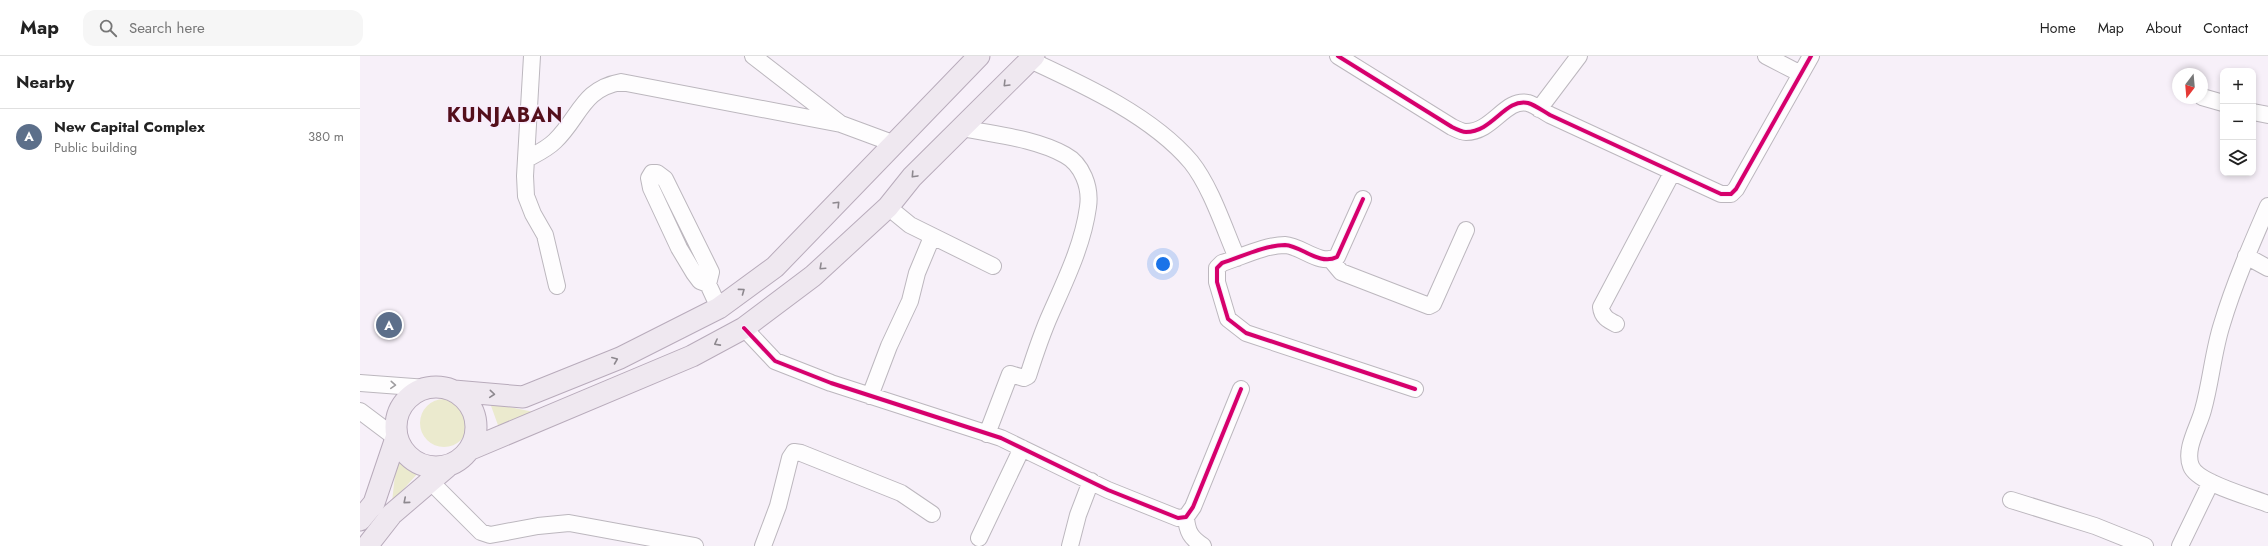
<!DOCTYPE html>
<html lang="en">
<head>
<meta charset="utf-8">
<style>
  body { margin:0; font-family:Jost,sans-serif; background:#f6f6f6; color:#222 }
  .controls { position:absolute; right:12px; top:12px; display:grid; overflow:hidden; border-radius:8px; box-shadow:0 2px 6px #0003 }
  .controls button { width:36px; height:36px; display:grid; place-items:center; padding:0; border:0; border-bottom:1px solid #e0e0e0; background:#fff; color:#222; font:20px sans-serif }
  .compass { position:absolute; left:1812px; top:12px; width:36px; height:36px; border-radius:50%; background:#fff; box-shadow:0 2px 6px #0003; rotate:196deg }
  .you { position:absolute; left:803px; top:208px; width:14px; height:14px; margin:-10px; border:3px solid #fff; border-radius:50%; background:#1a73e8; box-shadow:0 0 0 6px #1a73e833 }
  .badge { display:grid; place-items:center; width:26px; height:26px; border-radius:50%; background:#726d74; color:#fff; font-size:13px; font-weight:700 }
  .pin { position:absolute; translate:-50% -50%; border:2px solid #fff; box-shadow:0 1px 4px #0006 }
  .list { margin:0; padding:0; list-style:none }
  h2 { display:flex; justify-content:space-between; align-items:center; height:52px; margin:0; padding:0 16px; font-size:17px }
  h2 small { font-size:13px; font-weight:400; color:#767676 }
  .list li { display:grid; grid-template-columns:26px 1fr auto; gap:12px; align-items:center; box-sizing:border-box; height:56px; padding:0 16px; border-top:1px solid #e0e0e0 }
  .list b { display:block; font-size:15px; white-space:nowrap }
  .list p { margin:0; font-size:13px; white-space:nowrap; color:#767676 }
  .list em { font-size:13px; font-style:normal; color:#767676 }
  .icon { flex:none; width:22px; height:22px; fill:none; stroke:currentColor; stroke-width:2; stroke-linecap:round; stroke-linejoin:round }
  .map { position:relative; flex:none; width:1908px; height:490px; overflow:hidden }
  header { display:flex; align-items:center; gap:24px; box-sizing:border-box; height:56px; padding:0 20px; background:#fff; border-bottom:1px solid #e0e0e0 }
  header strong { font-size:19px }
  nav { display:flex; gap:22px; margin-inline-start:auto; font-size:14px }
  .search { width:280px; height:36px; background:#f6f6f6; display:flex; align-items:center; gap:10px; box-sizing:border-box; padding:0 14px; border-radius:12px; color:#767676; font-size:15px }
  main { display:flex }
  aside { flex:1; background:#fff }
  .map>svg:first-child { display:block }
  .green { fill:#ebeace }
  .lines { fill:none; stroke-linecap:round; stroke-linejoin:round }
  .minor-casing { stroke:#bcb7be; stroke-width:18 }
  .major-casing { stroke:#b8abbb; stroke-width:23 }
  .minor { stroke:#fefdfe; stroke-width:16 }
  .major { stroke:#efe8f0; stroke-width:21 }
  .cycleway-casing { stroke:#f8ecfd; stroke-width:6 }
  .cycleway { stroke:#d6006c; stroke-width:4 }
  .oneway { stroke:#8d888e }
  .oneway2 { stroke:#9f9da0 }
  .labels { text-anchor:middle; stroke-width:3; stroke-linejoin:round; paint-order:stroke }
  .district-label { font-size:20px; font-weight:bold; letter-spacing:1px; fill:#540f1b; stroke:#f8ecfd }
</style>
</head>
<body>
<header>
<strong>Map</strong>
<div class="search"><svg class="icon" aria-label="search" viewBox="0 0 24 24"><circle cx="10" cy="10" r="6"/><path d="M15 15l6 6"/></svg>Search here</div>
<nav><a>Home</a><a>Map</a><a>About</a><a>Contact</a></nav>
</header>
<main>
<aside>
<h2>Nearby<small></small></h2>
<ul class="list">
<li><span class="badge" style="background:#5c6f8a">A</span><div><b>New Capital Complex</b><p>Public building</p></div><em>380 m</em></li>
</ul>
</aside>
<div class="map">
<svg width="1908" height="490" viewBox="0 0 1908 490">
  <rect width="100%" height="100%" fill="#f7f0f9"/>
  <path class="green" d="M60 367a24 24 0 1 1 48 0a24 24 0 1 1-48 0Z
    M130,347L174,356L139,372Z
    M37,401L58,417L32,446Z"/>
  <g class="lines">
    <defs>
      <path id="minor" d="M172,0L165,120L166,140L173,158L185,179L197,230
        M393,0L481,68L535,88
        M978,0L1092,71C1096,73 1102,76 1106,76C1133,76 1145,42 1168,47C1175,49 1183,55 1190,59L1361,138H1371L1376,133L1451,0
        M1406,0L1441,18
        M670,4C724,29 792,60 831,106C851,131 864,172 877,202
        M1842,41L1863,47
        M1179,53L1219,0
        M1893,56L1908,59
        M602,72C635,79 674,82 705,99C722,108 731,131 728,151C723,188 706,223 691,257C682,277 675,298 668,320L664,322L650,318L627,378
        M167,103C176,98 187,93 195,85C220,61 222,33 261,26L481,68
        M1003,143L977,201C959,210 942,190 925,189C905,189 881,201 862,207L857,212V226L868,263L886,277L1055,333
        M1908,150C1891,189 1874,228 1862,268C1853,296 1851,326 1843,354C1839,370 1824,393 1831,410C1837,427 1891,441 1908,448
        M528,151L550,169L633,210
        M1886,200L1908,212
        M971,204L981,216L1069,250L1073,248L1106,174
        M348,228L351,216L305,123L297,117H292L289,122L291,132L319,192L334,217L340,225L348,228L359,252
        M1256,268C1248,264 1242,261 1241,251L1312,117
        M384,272L415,305L471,327L641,382L748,434L818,462L826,461L833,451L881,333
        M0,327L67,332
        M510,340L529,290L550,245L557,217L572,181
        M0,355L36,382
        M69,424L121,476L130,479L178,470L209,467L335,490
        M1651,444L1735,470L1785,490
        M826,461C827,476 831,482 843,490
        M619,482L662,392
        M403,490L418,450L430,402L434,396L441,397L541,437L572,458
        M710,490L718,459L731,425
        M1820,490L1851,426"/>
      <path id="major" d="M36 371a40 40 0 1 1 80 0a40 40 0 1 1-80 0Z
        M94,335L163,341L260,302L359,252L415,211L619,0
        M111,393L332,300L384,272L453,220L528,151L552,121L674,0
        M0,464L14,447L36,382
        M7,490L32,458L87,411"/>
    </defs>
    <use href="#minor" class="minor-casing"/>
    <use href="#major" class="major-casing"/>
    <use href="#minor" class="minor"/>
    <use href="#major" class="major"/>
    <defs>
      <path id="cycleway" d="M978,0L1092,71C1096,73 1102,76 1106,76C1133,76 1145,42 1168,47C1175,49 1183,55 1190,59L1361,138H1371L1376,133L1451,0
        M1003,143L977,201C959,210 942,190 925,189C905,189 881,201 862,207L857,212V226L868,263L886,277L1055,333
        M384,272L415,305L471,327L641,382L748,434L818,462L826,461L833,451L881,333"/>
    </defs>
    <use href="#cycleway" class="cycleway-casing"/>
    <use href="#cycleway" class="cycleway"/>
  </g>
  <defs><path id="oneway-chevron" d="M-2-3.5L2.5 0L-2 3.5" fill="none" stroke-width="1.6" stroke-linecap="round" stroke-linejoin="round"/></defs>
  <g class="oneway">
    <use href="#oneway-chevron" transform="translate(646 28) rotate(135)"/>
    <use href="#oneway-chevron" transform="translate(554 119) rotate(133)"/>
    <use href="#oneway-chevron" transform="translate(477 148) rotate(-46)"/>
    <use href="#oneway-chevron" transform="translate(462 211) rotate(137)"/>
    <use href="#oneway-chevron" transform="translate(382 235) rotate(-36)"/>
    <use href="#oneway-chevron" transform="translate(357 287) rotate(152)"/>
    <use href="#oneway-chevron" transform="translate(255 304) rotate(-22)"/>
    <use href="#oneway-chevron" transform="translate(132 338) rotate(5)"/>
    <use href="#oneway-chevron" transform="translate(46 445) rotate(139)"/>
  </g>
  <use class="oneway2" href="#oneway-chevron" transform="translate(33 329) rotate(4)"/>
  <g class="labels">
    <g class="district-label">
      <text x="145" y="66">KUNJABAN</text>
    </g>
  </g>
</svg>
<div class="controls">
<button>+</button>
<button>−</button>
<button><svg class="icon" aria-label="layers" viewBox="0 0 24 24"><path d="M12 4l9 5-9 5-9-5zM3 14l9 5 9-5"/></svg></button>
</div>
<svg class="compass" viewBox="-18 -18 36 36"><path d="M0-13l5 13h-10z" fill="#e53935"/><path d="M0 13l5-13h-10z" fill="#767676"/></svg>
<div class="you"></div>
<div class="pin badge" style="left:29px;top:269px;background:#5c6f8a">A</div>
</div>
</main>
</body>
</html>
